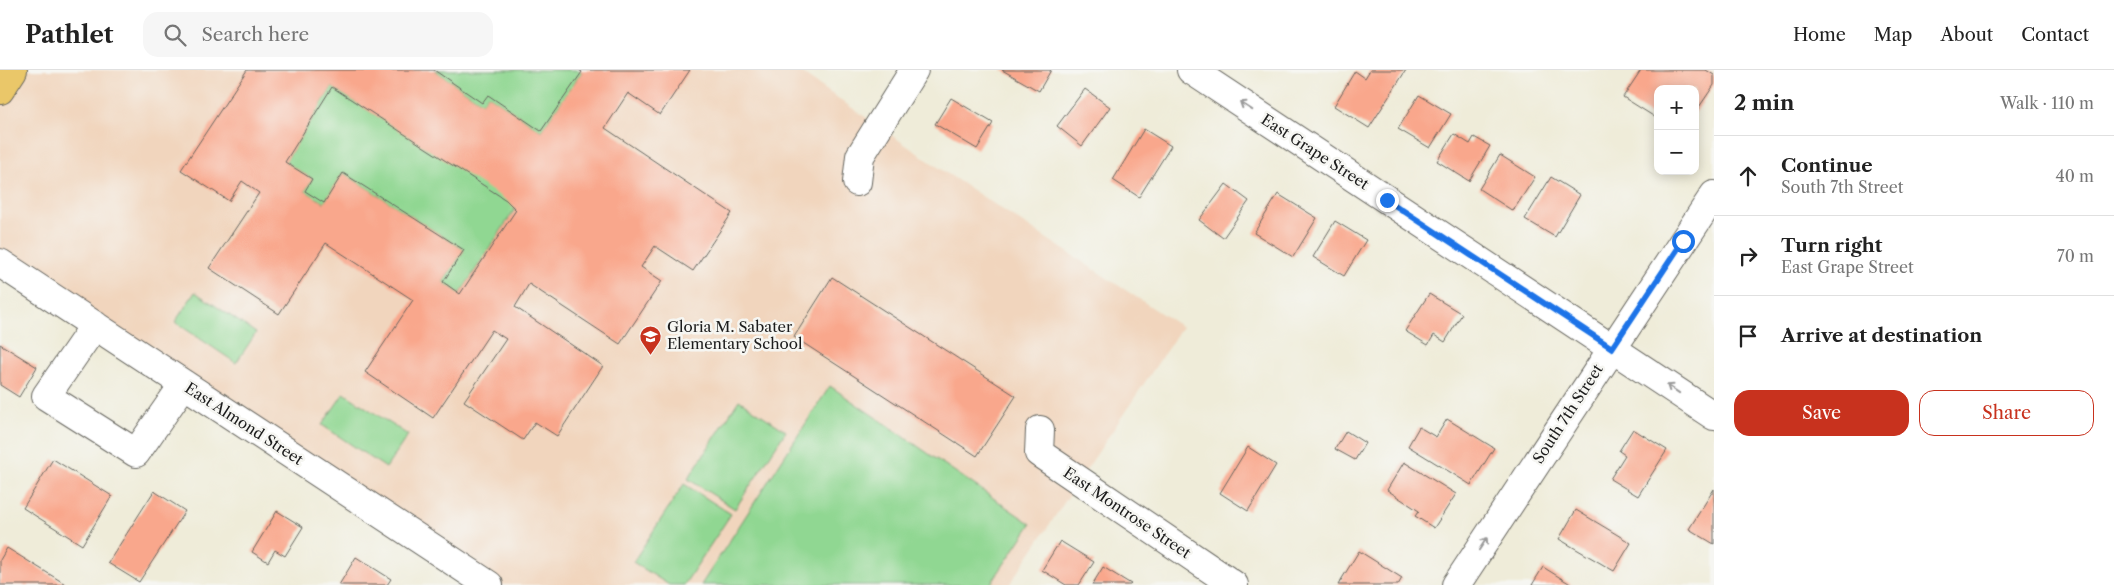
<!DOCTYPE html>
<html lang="en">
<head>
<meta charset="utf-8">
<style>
  body { margin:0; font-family:"Libre Caslon Text",serif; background:#f6f6f6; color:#222 }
  .controls { position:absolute; right:15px; top:15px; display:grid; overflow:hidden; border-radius:10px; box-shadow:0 2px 12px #0003 }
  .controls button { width:45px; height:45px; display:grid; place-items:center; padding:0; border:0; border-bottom:1px solid #e0e0e0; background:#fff; color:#222; font:25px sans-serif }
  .stop { position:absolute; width:15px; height:15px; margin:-11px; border:4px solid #1a73e8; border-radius:50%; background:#fff }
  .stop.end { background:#1a73e8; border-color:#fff; box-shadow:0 1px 5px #0008 }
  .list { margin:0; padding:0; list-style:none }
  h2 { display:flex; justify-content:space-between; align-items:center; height:65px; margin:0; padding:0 20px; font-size:21px }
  h2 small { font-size:16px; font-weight:400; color:#767676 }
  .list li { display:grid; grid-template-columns:32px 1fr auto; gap:15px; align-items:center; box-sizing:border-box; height:80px; padding:0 20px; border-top:1px solid #e0e0e0 }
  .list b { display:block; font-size:19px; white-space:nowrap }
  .list p { margin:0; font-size:16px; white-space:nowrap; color:#767676 }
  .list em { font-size:16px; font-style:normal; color:#767676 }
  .actions { display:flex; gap:10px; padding:15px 20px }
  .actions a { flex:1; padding:11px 0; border:1px solid #c8321e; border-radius:15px; text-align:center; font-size:18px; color:#c8321e }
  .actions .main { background:#c8321e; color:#fff }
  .icon { flex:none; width:28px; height:28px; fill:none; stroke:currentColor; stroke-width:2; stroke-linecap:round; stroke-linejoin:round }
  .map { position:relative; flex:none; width:1714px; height:515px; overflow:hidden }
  header { display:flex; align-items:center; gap:30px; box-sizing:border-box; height:70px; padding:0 25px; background:#fff; border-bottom:1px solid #e0e0e0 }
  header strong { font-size:24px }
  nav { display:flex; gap:28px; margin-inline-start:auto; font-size:18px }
  .search { width:350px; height:45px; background:#f6f6f6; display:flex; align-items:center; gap:12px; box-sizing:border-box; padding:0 18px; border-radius:15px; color:#767676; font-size:19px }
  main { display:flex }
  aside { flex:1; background:#fff }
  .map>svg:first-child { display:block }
  .built { fill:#f1d5bd }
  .green { fill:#90d792; stroke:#567a57 }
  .building { fill:#f9a78c; fill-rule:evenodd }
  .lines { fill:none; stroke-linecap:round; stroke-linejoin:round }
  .minor-casing { stroke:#66655e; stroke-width:30 }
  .major-casing { stroke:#66655e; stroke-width:30 }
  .minor { stroke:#fff; stroke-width:28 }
  .major { stroke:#eac769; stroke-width:28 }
  .oneway { stroke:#999 }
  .route { stroke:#1a73e8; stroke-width:6 }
  .labels { text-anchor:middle; stroke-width:5; stroke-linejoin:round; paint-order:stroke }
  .street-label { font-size:15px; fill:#1c1c1c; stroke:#f6f6f2 }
  .poi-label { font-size:15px; fill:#1c1c1c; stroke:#f6f6f2; text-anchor:start }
</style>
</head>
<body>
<header>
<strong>Pathlet</strong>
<div class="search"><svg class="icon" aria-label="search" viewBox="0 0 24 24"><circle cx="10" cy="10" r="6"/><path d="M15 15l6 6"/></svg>Search here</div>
<nav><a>Home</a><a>Map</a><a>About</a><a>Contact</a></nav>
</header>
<main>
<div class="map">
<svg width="1714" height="515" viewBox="0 0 1714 515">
  <rect width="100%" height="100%" fill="#f6f6f2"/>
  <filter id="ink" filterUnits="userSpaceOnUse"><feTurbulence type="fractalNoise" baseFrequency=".02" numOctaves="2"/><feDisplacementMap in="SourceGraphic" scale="10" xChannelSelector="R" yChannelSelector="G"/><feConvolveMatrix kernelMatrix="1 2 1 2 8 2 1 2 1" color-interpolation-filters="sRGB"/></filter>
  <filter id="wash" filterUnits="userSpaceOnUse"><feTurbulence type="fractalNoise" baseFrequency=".0096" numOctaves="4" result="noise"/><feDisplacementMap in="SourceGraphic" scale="20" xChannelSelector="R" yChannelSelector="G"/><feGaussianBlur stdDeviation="1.12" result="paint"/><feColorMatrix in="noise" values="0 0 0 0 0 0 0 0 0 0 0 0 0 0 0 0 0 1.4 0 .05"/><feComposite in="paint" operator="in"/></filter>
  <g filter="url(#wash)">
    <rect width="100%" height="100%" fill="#efecd9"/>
    <path class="built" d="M13,0H797L945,102L1182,257L1009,515H489L0,193V20Z"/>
    <path class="green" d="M434,0H579L582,2L541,61L488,25L482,33Z
      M332,17L517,136L460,224L443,212L464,180L343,103L324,133L305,121L312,109L285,92Z
      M195,222L256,263L236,293L175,252Z
      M830,316L1031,454L990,515H701Z
      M344,323L408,365L386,398L322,355Z
      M739,330L786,361L735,439L688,409Z
      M684,414L731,444L684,515H669L633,492Z"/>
    <g id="blocks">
      <path class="building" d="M247,0H434L482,33L488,25L541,61L582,2L579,0H690L660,45L628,23L605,58L732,143L693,201L655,176L641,197L662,211L620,274L529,214L515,237L603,296L557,366L535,352L523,370L464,331L506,269L492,260L433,348L365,302L413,230L326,173L279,244L209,198L259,123L242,111L229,131L181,100ZM332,17L506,130L516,140L460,224L443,212L464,180L343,103L324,133L305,121L312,109L285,92Z
        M1002,0H1051L1039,21Z
        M1370,0H1406L1369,58L1334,36L1355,1L1365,8Z
        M1641,0H1706L1714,5V15L1695,43V19H1658V49L1623,27Z
        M1085,19L1110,37L1082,76L1057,56Z
        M1419,25L1451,44L1430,78L1398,59Z
        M951,28L993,53L977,79L935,54Z
        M1144,59L1171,76L1139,127L1113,110Z
        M1454,64L1470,74L1474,67L1490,76L1469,111L1437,91Z
        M1500,85L1535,107L1513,141L1479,119Z
        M1551,107L1580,125L1555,167L1525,149Z
        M1226,114L1249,131L1223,168L1199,150Z
        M1278,124L1317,148L1293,187L1254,163Z
        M1335,151L1366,170L1344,206L1313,187Z
        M832,207L1016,326L977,386L794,267Z
        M1429,224L1462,244L1445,272L1434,265L1428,275L1405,261Z
        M0,274L37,297L19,327L0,315Z
        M1447,349L1494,378L1471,415L1408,376L1419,357L1436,367Z
        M1633,359L1667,380L1638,426L1610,409L1625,385L1619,381Z
        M1346,361L1365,373L1355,390L1335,379Z
        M1248,377L1276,395L1248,441L1220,423Z
        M53,389L112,426L82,475L23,438Z
        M1404,392L1456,424L1434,458L1415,446L1419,441L1387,420Z
        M1714,419V474L1689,459Z
        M154,421L185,441L139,512L108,493Z
        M1576,440L1631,473L1614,501L1559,469Z
        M277,441L303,457L285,486L275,480L268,492L252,482Z
        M1060,471L1094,492L1079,515H1066L1042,500Z
        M7,478L67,515H0V490Z
        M1359,481L1402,508L1398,515H1338Z
        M356,487L391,509L387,515H339Z
        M1103,497L1131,514L1130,515H1092Z
        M1543,497L1572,515H1532Z"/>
    </g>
  </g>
  <g filter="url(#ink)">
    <use href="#blocks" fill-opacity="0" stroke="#66655e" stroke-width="1"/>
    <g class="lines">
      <defs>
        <path id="minor" d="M1191,0L1714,346
          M857,112L860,86L914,0
          M0,193L489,515
          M95,255L46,326L136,383L184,314
          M1040,360L1039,383L1234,515
          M1456,515L1714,125"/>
        <path id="major" d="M0,20L13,0"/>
      </defs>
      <use href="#minor" class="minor-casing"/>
      <use href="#major" class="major-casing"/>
      <use href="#minor" class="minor"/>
      <use href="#major" class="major"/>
    </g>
    <defs><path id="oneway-shaft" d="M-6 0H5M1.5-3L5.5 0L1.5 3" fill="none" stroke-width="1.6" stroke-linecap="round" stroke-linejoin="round" transform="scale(1.25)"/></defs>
    <g class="oneway">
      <use href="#oneway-shaft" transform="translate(1246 36) rotate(-147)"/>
      <use href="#oneway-shaft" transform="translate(1673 319) rotate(-146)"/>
      <use href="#oneway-shaft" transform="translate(1483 474) rotate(-57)"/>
    </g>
  </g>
  <g class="lines" filter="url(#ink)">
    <path class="route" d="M1387,130L1612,278L1683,171"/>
  </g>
  <defs>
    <symbol id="school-pin" viewBox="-11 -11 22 30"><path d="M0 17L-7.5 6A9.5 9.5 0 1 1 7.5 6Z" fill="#c8321e" stroke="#f6f6f2"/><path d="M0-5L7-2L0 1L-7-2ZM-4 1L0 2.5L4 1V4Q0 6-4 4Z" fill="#fff"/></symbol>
  </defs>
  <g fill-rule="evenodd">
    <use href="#school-pin" x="638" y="254" width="25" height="34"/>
  </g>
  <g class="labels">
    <g class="street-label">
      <text transform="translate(1315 82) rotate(33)" y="5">East Grape Street</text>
      <text transform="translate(1568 344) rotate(-57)" y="5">South 7th Street</text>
      <text transform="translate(244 354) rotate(33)" y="5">East Almond Street</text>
      <text transform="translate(1127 443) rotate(34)" y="5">East Montrose Street</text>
    </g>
    <g class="poi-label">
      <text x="667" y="262">Gloria M. Sabater<tspan x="667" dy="17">Elementary School</tspan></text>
    </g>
  </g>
</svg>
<div class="controls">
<button>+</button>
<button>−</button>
</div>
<div class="stop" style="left:1683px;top:171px"></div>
<div class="stop end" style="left:1387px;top:130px"></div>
</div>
<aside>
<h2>2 min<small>Walk · 110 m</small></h2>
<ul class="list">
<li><svg class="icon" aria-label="ahead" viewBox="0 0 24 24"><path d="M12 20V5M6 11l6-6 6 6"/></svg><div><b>Continue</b><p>South 7th Street</p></div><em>40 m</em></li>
<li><svg class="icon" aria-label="right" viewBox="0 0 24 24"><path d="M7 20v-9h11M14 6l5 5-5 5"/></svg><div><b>Turn right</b><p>East Grape Street</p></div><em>70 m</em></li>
<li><svg class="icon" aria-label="arrive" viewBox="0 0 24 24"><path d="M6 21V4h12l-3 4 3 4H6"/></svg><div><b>Arrive at destination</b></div></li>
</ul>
<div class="actions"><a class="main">Save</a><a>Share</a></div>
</aside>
</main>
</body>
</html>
